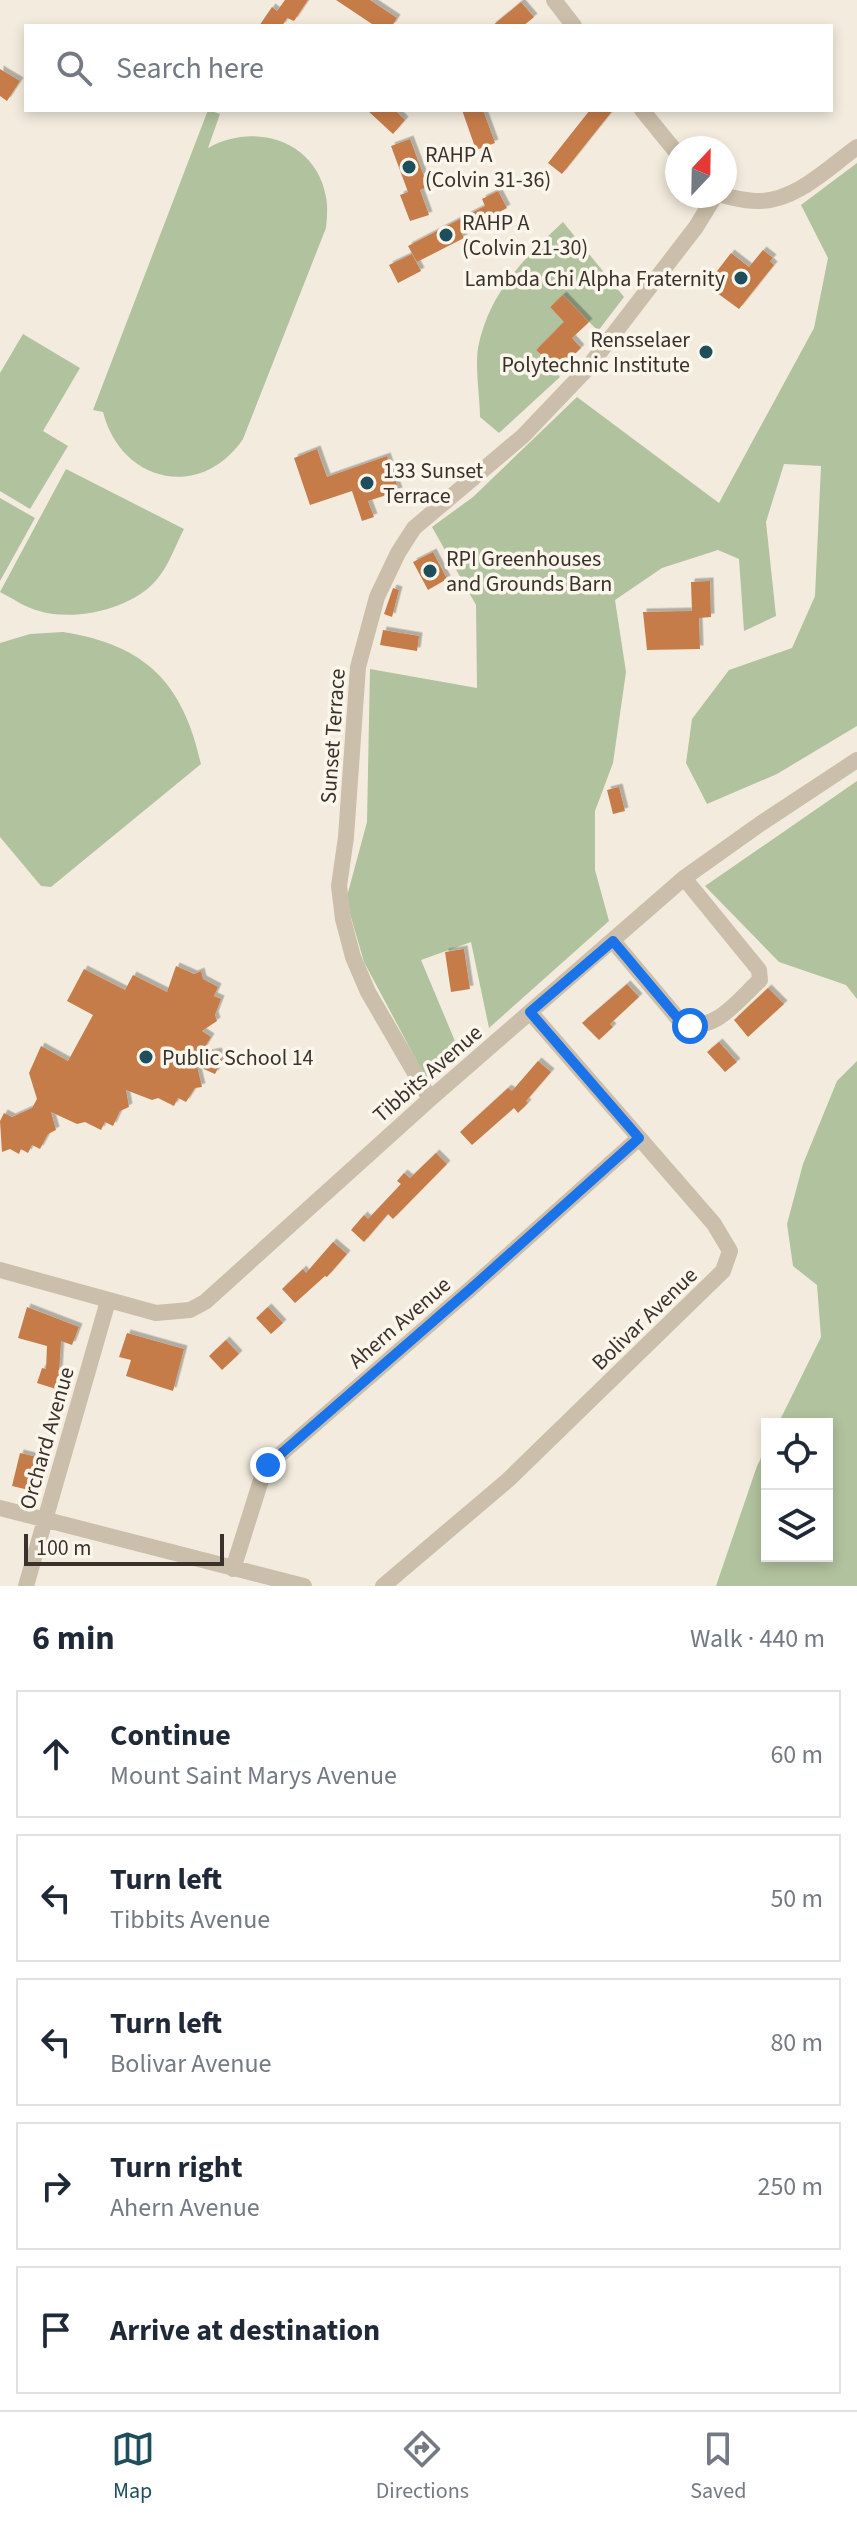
<!DOCTYPE html>
<html lang="en">
<head>
<meta charset="utf-8">
<style>
  body { margin:0; font-family:"Source Sans 3",sans-serif; background:#f2f2f3; color:#1f2937 }
  .controls { position:absolute; right:24px; bottom:24px; display:grid; overflow:hidden; border-radius:0px; box-shadow:0 4px 12px #0003 }
  .controls button { width:72px; height:72px; display:grid; place-items:center; padding:0; border:0; border-bottom:2px solid #e0e1e3; background:#fff; color:#1f2937; font:40px sans-serif }
  .compass { position:absolute; left:665px; top:136px; width:72px; height:72px; border-radius:50%; background:#fff; box-shadow:0 4px 12px #0003; rotate:22deg }
  .scale { position:absolute; left:24px; bottom:20px; width:200px; box-sizing:border-box; padding-left:8px; border:4px solid #39312a; border-top:0; font-size:22px; line-height:28px; white-space:nowrap; color:#39312a; -webkit-text-stroke:6px #faf6eb; paint-order:stroke }
  .stop { position:absolute; width:24px; height:24px; margin:-18px; border:6px solid #1a73e8; border-radius:50%; background:#fff }
  .stop.end { background:#1a73e8; border-color:#fff; box-shadow:0 2px 8px #0008 }
  .list { margin:0; padding:0; list-style:none }
  h2 { display:flex; justify-content:space-between; align-items:center; height:104px; margin:0; padding:0 32px; font-size:34px }
  h2 small { font-size:26px; font-weight:400; color:#747a83 }
  .list li { display:grid; grid-template-columns:52px 1fr auto; gap:24px; align-items:center; box-sizing:border-box; height:128px; margin:0 16px 16px; padding:0 16px; border:2px solid #e0e1e3; border-radius:0px }
  .list b { display:block; font-size:30px; white-space:nowrap }
  .list p { margin:0; font-size:26px; white-space:nowrap; color:#747a83 }
  .list em { font-size:26px; font-style:normal; color:#747a83 }
  .icon { flex:none; width:44px; height:44px; fill:none; stroke:currentColor; stroke-width:2; stroke-linecap:round; stroke-linejoin:round }
  .map { position:relative; flex:none; width:857px; height:1586px; overflow:hidden }
  .search { position:absolute; background:#fff; box-shadow:0 4px 12px #0003; left:24px; right:24px; top:24px; height:88px; display:flex; align-items:center; gap:20px; box-sizing:border-box; padding:0 28px; border-radius:0px; color:#747a83; font-size:30px }
  .sheet { height:824px; background:#fff }
  nav { display:flex; justify-content:space-around; align-items:center; box-sizing:border-box; height:112px; border-top:2px solid #e0e1e3; background:#fff; font-size:22px; color:#747a83 }
  nav a { display:grid; justify-items:center; gap:4px }
  nav .on { color:#1e4e5b }
  .map>svg:first-child { display:block }
  .green { fill:#b1c29e }
  .building { fill:#c67b49; filter:url(#shadow) }
  .lines { fill:none; stroke-linecap:round; stroke-linejoin:round }
  .minor { stroke:#cbbeaa; stroke-width:16 }
  .route { stroke:#1a73e8; stroke-width:10 }
  .poi-dot { fill:#1e4e5b; stroke:#faf6eb; stroke-width:3 }
  .labels { text-anchor:middle; stroke-width:7; stroke-linejoin:round; paint-order:stroke }
  .poi-label { font-size:22px; fill:#39312a; stroke:#faf6eb; text-anchor:start }
  .street-label { font-size:22px; fill:#39312a; stroke:#faf6eb }
</style>
</head>
<body>
<div class="map">
<svg width="857" height="1586" viewBox="0 0 857 1586">
  <defs>
    <filter id="shadow"><feDropShadow dx="3.5" dy="-3.5" stdDeviation="0" flood-color="#0004"/></filter>
  </defs>
  <rect width="100%" height="100%" fill="#f3ecde"/>
  <path class="green" d="M208,110L220,114L208,148C254,122 316,140 326,197C328,207 327,218 326,228L243,439C201,501 121,483 103,412L93,410Z
    M857,163V726L777,774L707,804L686,763L692,719L729,670L792,648L815,596L821,466L784,464L766,522L776,616L744,631L739,559L718,550L662,568L615,600L626,672L613,763L595,811V870L609,921L489,1028L471,942L421,960L460,1053L428,1082L364,962L346,900L367,822L370,669L477,688L476,605L432,527L473,497L577,397L719,503L814,328L828,258L801,205Z
    M563,222L624,297L598,331L563,295L550,307L573,331L557,329L536,350L560,377L499,433L480,417C480,396 474,363 479,343C491,291 525,257 563,222Z
    M23,334L80,368L43,431L68,446L30,509L0,491V373Z
    M66,469L184,529C176,544 169,565 158,578C134,609 75,622 39,611C26,608 12,598 0,592Z
    M0,498L35,518L0,581Z
    M63,632C146,645 183,683 201,764L51,887L41,886L0,837V643L30,634Z
    M857,781V999L846,985L779,962L705,886Z
    M857,1061V1586H716L757,1466L767,1446V1556H827V1424H778L821,1337L817,1285L793,1266L787,1224L803,1164L837,1081Z"/>
  <path class="building" d="M285,0H308L294,21L287,18L282,26H259L272,7L277,11Z
    M336,0H370L397,18L392,26H375Z
    M521,2L534,17L523,26H492Z
    M0,69L20,81L7,101L0,96Z
    M367,110H395L405,120L393,134Z
    M462,110H483L495,143L476,150Z
    M590,110H613L562,174L548,163Z
    M410,139L428,187L420,190L429,215L410,221L400,195L408,192L391,146Z
    M498,191L507,208L461,232L464,238L417,262L408,246L485,206L482,199Z
    M763,250L773,258L770,261L774,265L739,309L713,290L721,280L714,275L731,253L749,267Z
    M412,254L421,271L398,283L389,265Z
    M563,295L589,322L572,338L581,348L557,371L536,350L564,322L550,307Z
    M317,449L327,477L387,456L399,491L368,501L374,517L362,521L352,491L310,505L294,458Z
    M433,552L447,579L428,590L413,562Z
    M710,581L711,617L699,618L700,649L647,650L643,612L692,611L691,582Z
    M393,588L399,590L392,617L384,614Z
    M383,630L419,636L417,651L380,645Z
    M619,787L625,811L613,814L607,790Z
    M464,949L470,989L451,992L445,952Z
    M176,966L194,974L201,971L203,979L218,987L214,996L221,999L215,1015L217,1021L202,1031L211,1037L200,1055L218,1051L222,1060L215,1074L197,1066L202,1087L195,1088L186,1102L178,1098L174,1106L158,1098L152,1100L126,1090L129,1107L120,1111L113,1126L105,1122L101,1130L85,1122L77,1124L51,1112L56,1130L48,1134L40,1149L32,1145L28,1153L21,1149L19,1154L10,1149L2,1152L0,1121L4,1113L12,1117L32,1108L37,1099L29,1073L41,1046L68,1061L93,1015L67,1001L84,969L125,990L133,975L167,992Z
    M627,984L639,997L610,1024L613,1027L599,1040L582,1023Z
    M768,988L784,1004L748,1037L734,1020Z
    M719,1042L737,1062L725,1072L707,1052Z
    M538,1061L551,1072L526,1101L528,1103L518,1113L514,1108L472,1145L460,1132L508,1088L512,1091Z
    M436,1153L447,1164L393,1219L388,1214L364,1242L351,1230L364,1215L368,1219L401,1184L397,1181L404,1173L410,1178Z
    M333,1242L347,1254L327,1277L325,1276L295,1303L282,1289L303,1269L306,1273Z
    M27,1307L79,1327L72,1345L61,1341L59,1373L63,1374L59,1390L37,1383L42,1368L46,1369L47,1346L18,1338Z
    M268,1307L283,1323L271,1334L256,1318Z
    M127,1333L184,1349L173,1391L126,1376L131,1360L119,1357Z
    M226,1340L239,1354L222,1370L209,1356Z
    M20,1453L37,1457L29,1490L12,1486Z"/>
  <g class="lines">
    <path class="minor" d="M554,0L574,26
      M642,110L677,153
      M725,196C735,198 746,201 757,201C795,202 828,168 857,147
      M613,941L681,1022C714,1035 738,1000 760,980L759,970L684,878
      M430,1099L368,992L353,957L343,919L339,886L346,837L358,667L377,597L398,553L414,528L523,436L586,370L696,227L715,196
      M0,1270L156,1313L190,1310L205,1302L430,1099L684,878L760,824L857,760
      M0,1508L304,1586
      M233,1569L262,1477L268,1465L476,1284L639,1138
      M26,1586L108,1301
      M383,1586L508,1480L723,1271L730,1251L714,1224L530,1012"/>
  </g>
  <g class="lines">
    <path class="route" d="M268,1465L476,1284L639,1138L530,1012L613,941L681,1022L690,1026"/>
  </g>
  <g class="poi-dot">
    <circle cx="409" cy="167" r="8"/>
    <circle cx="446" cy="235" r="8"/>
    <circle cx="741" cy="278" r="8"/>
    <circle cx="706" cy="352" r="8"/>
    <circle cx="367" cy="483" r="8"/>
    <circle cx="430" cy="571" r="8"/>
    <circle cx="146" cy="1057" r="8"/>
  </g>
  <g class="labels">
    <g class="poi-label">
      <text x="425" y="162">RAHP A<tspan x="425" dy="25">(Colvin 31-36)</tspan></text>
      <text x="462" y="230">RAHP A<tspan x="462" dy="25">(Colvin 21-30)</tspan></text>
      <text x="725" y="286" text-anchor="end">Lambda Chi Alpha Fraternity</text>
      <text x="690" y="347" text-anchor="end">Rensselaer<tspan x="690" dy="25">Polytechnic Institute</tspan></text>
      <text x="383" y="478">133 Sunset<tspan x="383" dy="25">Terrace</tspan></text>
      <text x="446" y="566">RPI Greenhouses<tspan x="446" dy="25">and Grounds Barn</tspan></text>
      <text x="162" y="1065">Public School 14</text>
    </g>
    <g class="street-label">
      <text transform="translate(332 736) rotate(-86)" y="8">Sunset Terrace</text>
      <text transform="translate(427 1073) rotate(-41)" y="8">Tibbits Avenue</text>
      <text transform="translate(644 1318) rotate(-44)" y="8">Bolivar Avenue</text>
      <text transform="translate(399 1322) rotate(-41)" y="8">Ahern Avenue</text>
      <text transform="translate(46 1438) rotate(-74)" y="8">Orchard Avenue</text>
    </g>
  </g>
</svg>
<div class="controls">
<button><svg class="icon" aria-label="locate" viewBox="0 0 24 24"><circle cx="12" cy="12" r="6"/><path d="M12 2v4M12 18v4M2 12h4M18 12h4"/></svg></button>
<button><svg class="icon" aria-label="layers" viewBox="0 0 24 24"><path d="M12 4l9 5-9 5-9-5zM3 14l9 5 9-5"/></svg></button>
</div>
<svg class="compass" viewBox="-18 -18 36 36"><path d="M0-13l5 13h-10z" fill="#e53935"/><path d="M0 13l5-13h-10z" fill="#747a83"/></svg>
<div class="scale">100 m</div>
<div class="stop" style="left:690px;top:1026px"></div>
<div class="stop end" style="left:268px;top:1465px"></div>
<div class="search"><svg class="icon" aria-label="search" viewBox="0 0 24 24"><circle cx="10" cy="10" r="6"/><path d="M15 15l6 6"/></svg>Search here</div>
</div>
<section class="sheet">
<h2>6 min<small>Walk · 440 m</small></h2>
<ul class="list">
<li><svg class="icon" aria-label="ahead" viewBox="0 0 24 24"><path d="M12 20V5M6 11l6-6 6 6"/></svg><div><b>Continue</b><p>Mount Saint Marys Avenue</p></div><em>60 m</em></li>
<li><svg class="icon" aria-label="left" viewBox="0 0 24 24"><path d="M17 20v-9H6M10 6l-5 5 5 5"/></svg><div><b>Turn left</b><p>Tibbits Avenue</p></div><em>50 m</em></li>
<li><svg class="icon" aria-label="left" viewBox="0 0 24 24"><path d="M17 20v-9H6M10 6l-5 5 5 5"/></svg><div><b>Turn left</b><p>Bolivar Avenue</p></div><em>80 m</em></li>
<li><svg class="icon" aria-label="right" viewBox="0 0 24 24"><path d="M7 20v-9h11M14 6l5 5-5 5"/></svg><div><b>Turn right</b><p>Ahern Avenue</p></div><em>250 m</em></li>
<li><svg class="icon" aria-label="arrive" viewBox="0 0 24 24"><path d="M6 21V4h12l-3 4 3 4H6"/></svg><div><b>Arrive at destination</b></div></li>
</ul>
</section>
<nav>
<a class="on"><svg class="icon" aria-label="map" viewBox="0 0 24 24"><path d="M3 6l6-2 6 2 6-2v14l-6 2-6-2-6 2zM9 4v14M15 6v14"/></svg>Map</a>
<a><svg class="icon" aria-label="directions" viewBox="0 0 24 24"><path d="M12 3l9 9-9 9-9-9zM9 14v-3h6M13 9l2 2-2 2"/></svg>Directions</a>
<a><svg class="icon" aria-label="saved" viewBox="0 0 24 24"><path d="M7 4h10v16l-5-4-5 4z"/></svg>Saved</a>
</nav>
</body>
</html>
